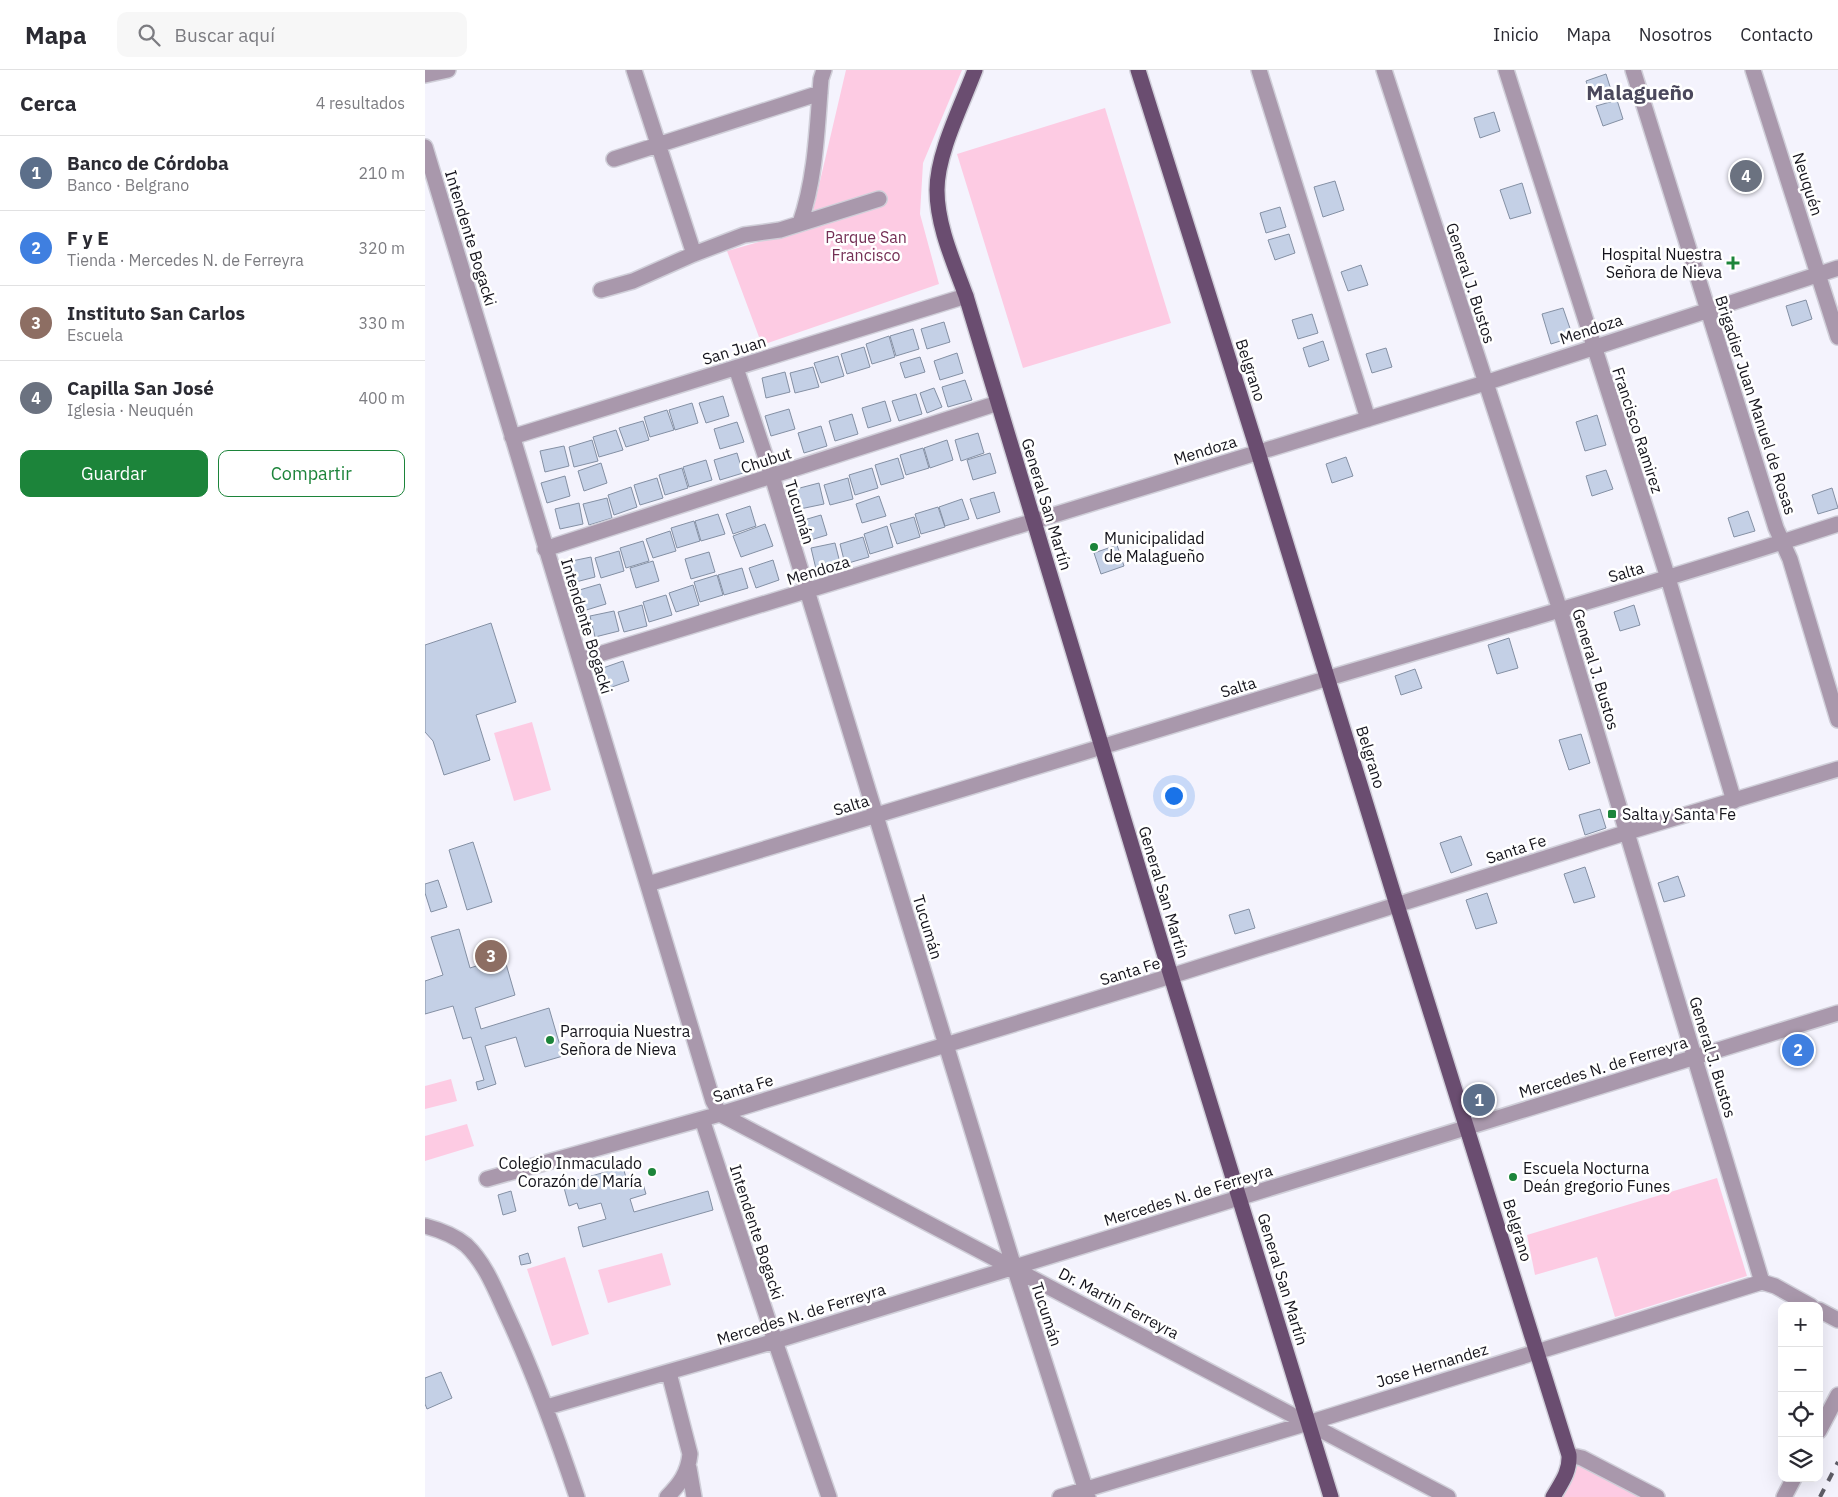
<!DOCTYPE html>
<html lang="es">
<head>
<meta charset="utf-8">
<style>
  body { margin:0; font-family:"IBM Plex Sans",sans-serif; background:#f7f7f7; color:#2b2b33 }
  .controls { position:absolute; right:15px; bottom:15px; display:grid; overflow:hidden; border-radius:10px; box-shadow:0 5px 20px #0002 }
  .controls button { width:45px; height:45px; display:grid; place-items:center; padding:0; border:0; border-bottom:1px solid #e1e1e2; background:#fff; color:#2b2b33; font:25px sans-serif }
  .you { position:absolute; left:748px; top:725px; width:18px; height:18px; margin:-12px; border:4px solid #fff; border-radius:50%; background:#1a73e8; box-shadow:0 0 0 8px #1a73e833 }
  .badge { display:grid; place-items:center; width:32px; height:32px; border-radius:50%; background:#1c843a; color:#fff; font-size:16px; font-weight:700 }
  .pin { position:absolute; translate:-50% -50%; border:2px solid #fff; box-shadow:0 1px 5px #0006 }
  .list { margin:0; padding:0; list-style:none }
  h2 { display:flex; justify-content:space-between; align-items:center; height:65px; margin:0; padding:0 20px; font-size:21px }
  h2 small { font-size:16px; font-weight:400; color:#7c7c81 }
  .list li { display:grid; grid-template-columns:32px 1fr auto; gap:15px; align-items:center; box-sizing:border-box; height:75px; padding:0 20px; border-top:1px solid #e1e1e2 }
  .list b { display:block; font-size:19px; white-space:nowrap }
  .list p { margin:0; font-size:16px; white-space:nowrap; color:#7c7c81 }
  .list em { font-size:16px; font-style:normal; color:#7c7c81 }
  .actions { display:flex; gap:10px; padding:15px 20px }
  .actions a { flex:1; padding:11px 0; border:1px solid #1c843a; border-radius:10px; text-align:center; font-size:18px; color:#1c843a }
  .actions .main { background:#1c843a; color:#fff }
  .icon { flex:none; width:28px; height:28px; fill:none; stroke:currentColor; stroke-width:2; stroke-linecap:round; stroke-linejoin:round }
  .map { position:relative; flex:none; width:1413px; height:1427px; overflow:hidden }
  header { display:flex; align-items:center; gap:30px; box-sizing:border-box; height:70px; padding:0 25px; background:#fff; border-bottom:1px solid #e1e1e2 }
  header strong { font-size:24px }
  nav { display:flex; gap:28px; margin-inline-start:auto; font-size:18px }
  .search { width:350px; height:45px; background:#f7f7f7; display:flex; align-items:center; gap:12px; box-sizing:border-box; padding:0 18px; border-radius:10px; color:#7c7c81; font-size:19px }
  main { display:flex }
  aside { flex:1; background:#fff }
  .map>svg:first-child { display:block }
  .green { fill:#fdcbe3 }
  .building { fill:#c4d0e6; stroke:#8490a4 }
  .lines { fill:none; stroke-linecap:round; stroke-linejoin:round }
  .minor-casing { stroke:#d0cfd9; stroke-width:18 }
  .major-casing { stroke:#d0cfd9; stroke-width:18 }
  .minor { stroke:#a998ac; stroke-width:15 }
  .major { stroke:#6a4d70; stroke-width:15 }
  .rail { stroke:#5e5d66; stroke-width:4; stroke-dasharray:9 9; stroke-linecap:butt }
  .poi-dot { fill:#1c843a; stroke:#fff; stroke-width:2 }
  .labels { text-anchor:middle; stroke-width:5; stroke-linejoin:round; paint-order:stroke }
  .street-label { font-size:16px; fill:#15141c; stroke:#fff }
  .park-label { font-size:16px; fill:#742f55; stroke:#fff }
  .poi-label { font-size:16px; fill:#15141c; stroke:#fff; text-anchor:start }
  .district-label { font-size:21px; font-weight:bold; fill:#4b485c; stroke:#fff }
</style>
</head>
<body>
<header>
<strong>Mapa</strong>
<div class="search"><svg class="icon" aria-label="search" viewBox="0 0 24 24"><circle cx="10" cy="10" r="6"/><path d="M15 15l6 6"/></svg>Buscar aquí</div>
<nav><a>Inicio</a><a>Mapa</a><a>Nosotros</a><a>Contacto</a></nav>
</header>
<main>
<aside>
<h2>Cerca<small>4 resultados</small></h2>
<ul class="list">
<li><span class="badge" style="background:#5c6f8a">1</span><div><b>Banco de Córdoba</b><p>Banco · Belgrano</p></div><em>210 m</em></li>
<li><span class="badge" style="background:#3f7fe0">2</span><div><b>F y E</b><p>Tienda · Mercedes N. de Ferreyra</p></div><em>320 m</em></li>
<li><span class="badge" style="background:#8d6e63">3</span><div><b>Instituto San Carlos</b><p>Escuela</p></div><em>330 m</em></li>
<li><span class="badge" style="background:#6b7280">4</span><div><b>Capilla San José</b><p>Iglesia · Neuquén</p></div><em>400 m</em></li>
</ul>
<div class="actions"><a class="main">Guardar</a><a>Compartir</a></div>
</aside>
<div class="map">
<svg width="1413" height="1427" viewBox="0 0 1413 1427">
  <rect width="100%" height="100%" fill="#f4f3fd"/>
  <path class="green" d="M421,0H537L498,93L495,144L514,214L337,275L302,181L384,158Z
    M680,38L746,253L598,298L532,84Z
    M107,652L126,720L89,731L69,663Z
    M26,1009L32,1031L0,1039V1016Z
    M42,1054L49,1076L0,1091V1066Z
    M1292,1108L1322,1206L1190,1247L1172,1187L1110,1205L1102,1165Z
    M237,1183L246,1215L183,1233L173,1200Z
    M140,1187L164,1264L127,1276L102,1199Z
    M1144,1385L1232,1427H1128Z"/>
  <path class="building" d="M1181,4L1187,23L1167,30L1161,11Z
    M1192,30L1198,49L1178,56L1171,36Z
    M1069,42L1075,61L1055,68L1049,48Z
    M910,111L919,140L898,147L889,117Z
    M1097,113L1106,143L1085,149L1075,120Z
    M855,137L861,157L841,163L835,143Z
    M864,164L870,183L850,190L843,170Z
    M936,195L943,215L923,221L916,202Z
    M1381,230L1387,249L1367,256L1361,236Z
    M1138,238L1148,267L1126,274L1117,244Z
    M887,244L893,263L873,269L867,250Z
    M519,252L525,272L502,279L496,259Z
    M488,259L494,279L471,286L465,266Z
    M464,266L470,287L447,294L441,274Z
    M898,271L904,290L884,297L878,278Z
    M439,277L445,297L422,304L416,284Z
    M961,278L967,297L947,303L941,284Z
    M532,283L538,303L515,310L509,291Z
    M413,286L419,306L396,313L389,293Z
    M495,287L500,302L480,308L475,293Z
    M388,297L394,317L370,323L365,303Z
    M360,302L365,322L341,328L337,308Z
    M540,310L547,330L523,337L517,317Z
    M509,318L517,337L502,343L495,323Z
    M491,324L497,344L474,351L467,331Z
    M298,326L304,346L281,353L274,333Z
    M460,331L466,351L443,358L437,338Z
    M267,333L273,353L250,360L244,340Z
    M364,339L370,359L346,366L340,346Z
    M242,340L249,360L225,367L219,347Z
    M427,344L433,364L410,371L404,351Z
    M1172,345L1181,375L1160,381L1151,352Z
    M218,351L224,370L201,377L194,358Z
    M312,352L319,372L295,379L289,359Z
    M396,356L402,376L379,383L373,363Z
    M191,360L198,380L174,387L168,367Z
    M553,363L559,383L536,391L530,370Z
    M167,370L173,391L149,397L144,377Z
    M522,370L528,390L505,398L499,378Z
    M139,376L144,396L120,402L115,381Z
    M498,378L504,398L481,405L475,385Z
    M312,383L318,403L295,410L289,390Z
    M565,383L571,403L548,410L542,390Z
    M921,387L928,406L907,413L901,394Z
    M473,388L479,408L456,415L450,395Z
    M281,390L287,410L264,417L258,397Z
    M176,393L182,413L159,421L153,401Z
    M257,398L263,418L240,425L234,405Z
    M447,398L453,418L430,425L424,405Z
    M1181,400L1188,419L1167,426L1161,406Z
    M140,406L145,426L122,433L116,413Z
    M232,408L238,428L215,435L209,415Z
    M423,408L428,429L405,435L399,415Z
    M394,413L399,434L375,439L371,419Z
    M206,417L212,437L189,445L183,425Z
    M1407,418L1413,438L1393,444L1387,425Z
    M569,422L575,442L552,449L545,429Z
    M454,426L461,446L437,453L431,434Z
    M182,428L187,448L164,455L158,434Z
    M537,429L544,449L520,456L514,437Z
    M154,433L158,454L135,459L130,439Z
    M325,436L331,456L308,464L301,444Z
    M513,437L520,457L496,464L490,444Z
    M1323,441L1330,461L1309,467L1303,448Z
    M293,444L300,464L276,471L270,451Z
    M396,445L402,465L379,472L372,452Z
    M489,447L495,467L472,474L465,454Z
    M269,451L275,471L252,478L246,458Z
    M340,454L348,476L316,487L308,466Z
    M462,456L468,477L445,484L439,464Z
    M245,461L251,481L228,488L221,469Z
    M438,467L444,487L420,494L415,474Z
    M218,471L224,491L201,498L195,478Z
    M410,473L415,493L391,499L386,478Z
    M692,475L699,496L676,504L669,483Z
    M194,481L199,501L176,508L170,488Z
    M284,482L290,502L266,509L260,489Z
    M166,487L170,507L147,513L142,492Z
    M348,490L354,510L331,518L324,498Z
    M228,491L234,511L211,518L205,498Z
    M317,498L323,518L299,525L293,505Z
    M292,505L298,525L275,532L269,512Z
    M175,514L181,534L158,541L151,521Z
    M268,515L274,535L251,542L244,523Z
    M241,525L247,545L224,552L218,532Z
    M217,535L222,556L199,562L193,542Z
    M1209,535L1215,555L1195,561L1189,542Z
    M189,541L194,561L170,567L165,546Z
    M66,553L91,632L51,645L65,690L19,705L8,671L0,662V575Z
    M1084,568L1093,598L1072,604L1063,575Z
    M198,591L204,611L181,619L175,599Z
    M990,599L997,618L976,625L970,606Z
    M1156,664L1165,693L1144,700L1134,670Z
    M1175,739L1181,758L1160,765L1154,745Z
    M1036,766L1047,795L1026,803L1015,773Z
    M48,772L67,832L42,840L24,780Z
    M1160,797L1170,827L1149,833L1139,804Z
    M1253,806L1260,826L1239,832L1233,813Z
    M13,810L22,837L6,842L0,823V814Z
    M1062,823L1072,853L1051,859L1041,830Z
    M824,839L830,858L810,864L804,845Z
    M34,859L45,898L79,887L90,925L50,938L56,959L124,938L138,986L100,997L91,967L60,976L71,1014L53,1020L51,1012L59,1010L46,967L38,969L28,936L0,944V911L18,905L6,867Z
    M198,1097L204,1118L218,1114L221,1124L205,1129L209,1142L283,1121L288,1140L158,1177L153,1157L181,1149L176,1133L154,1139L152,1133L144,1136L138,1114Z
    M86,1121L91,1141L78,1145L73,1125Z
    M103,1183L106,1193L96,1195L94,1186Z
    M16,1302L27,1328L2,1339L0,1334V1308Z"/>
  <g class="lines">
    <defs>
      <path id="minor" d="M209,0L269,184
        M834,0L943,349
        M959,0L1135,540L1337,1212
        M1081,0L1243,508L1309,731
        M1208,0L1351,458L1365,489L1413,650
        M1328,0L1413,267
        M0,5L23,0
        M0,77L288,1031L295,1044L1023,1427
        M189,89L395,23
        M375,153C391,107 392,58 396,9L399,0
        M176,220L208,211L269,184L319,165L355,160L454,129
        M311,298L347,406L589,1197L663,1427
        M87,367L541,226
        M120,479L573,333
        M155,590L1060,313L1413,198
        M223,814C445,748 665,680 887,613C1062,561 1239,511 1413,454
        M277,1049L350,1271L404,1427
        M62,1109L295,1044L746,906L1203,762L1413,699
        M0,1156C15,1160 29,1165 41,1175C60,1193 70,1219 81,1243C109,1303 131,1364 152,1427
        M1394,1240L1413,1250
        M122,1337L350,1271L1413,943
        M1394,1361L1413,1325
        M1144,1385L1157,1388L1232,1427
        M264,1398L269,1427
        M242,1427C255,1414 263,1403 265,1384L244,1303
        M635,1427L883,1353L1337,1212L1350,1216L1386,1236
        M1359,1427L1369,1408"/>
      <path id="major" d="M550,0C537,35 512,83 512,120C512,156 529,193 541,226L746,906L906,1427
        M713,0L833,382L972,835L1144,1385C1145,1402 1136,1413 1128,1427"/>
    </defs>
    <use href="#minor" class="minor-casing"/>
    <use href="#major" class="major-casing"/>
    <use href="#minor" class="minor"/>
    <use href="#major" class="major"/>
    <path class="rail" d="M1395,1427L1413,1392"/>
  </g>
  <g class="poi-dot">
    <path d="M1305.5 185.5h5v5h5v5h-5v5h-5v-5h-5v-5h5z"/>
    <circle cx="669" cy="477" r="5"/>
    <rect x="1182" y="739" width="10" height="10" rx="2.5"/>
    <circle cx="125" cy="970" r="5"/>
    <circle cx="227" cy="1102" r="5"/>
    <circle cx="1088" cy="1107" r="5"/>
  </g>
  <g class="labels">
    <g class="street-label">
      <text transform="translate(1383 114) rotate(72)" y="6">Neuquén</text>
      <text transform="translate(46 168) rotate(73)" y="6">Intendente Bogacki</text>
      <text transform="translate(1046 213) rotate(72)" y="6">General J. Bustos</text>
      <text transform="translate(1166 259) rotate(-18)" y="6">Mendoza</text>
      <text transform="translate(309 280) rotate(-17)" y="6">San Juan</text>
      <text transform="translate(826 300) rotate(72)" y="6">Belgrano</text>
      <text transform="translate(1331 335) rotate(72)" y="6">Brigadier Juan Manuel de Rosas</text>
      <text transform="translate(1213 360) rotate(72)" y="6">Francisco Ramirez</text>
      <text transform="translate(780 380) rotate(-17)" y="6">Mendoza</text>
      <text transform="translate(341 390) rotate(-18)" y="6">Chubut</text>
      <text transform="translate(622 434) rotate(73)" y="6">General San Martín</text>
      <text transform="translate(375 442) rotate(73)" y="6">Tucumán</text>
      <text transform="translate(393 500) rotate(-17)" y="6">Mendoza</text>
      <text transform="translate(1201 502) rotate(-16)" y="6">Salta</text>
      <text transform="translate(162 556) rotate(73)" y="6">Intendente Bogacki</text>
      <text transform="translate(1171 599) rotate(73)" y="6">General J. Bustos</text>
      <text transform="translate(813 617) rotate(-17)" y="6">Salta</text>
      <text transform="translate(946 687) rotate(73)" y="6">Belgrano</text>
      <text transform="translate(426 735) rotate(-17)" y="6">Salta</text>
      <text transform="translate(1091 779) rotate(-18)" y="6">Santa Fe</text>
      <text transform="translate(739 822) rotate(73)" y="6">General San Martín</text>
      <text transform="translate(503 857) rotate(73)" y="6">Tucumán</text>
      <text transform="translate(705 901) rotate(-17)" y="6">Santa Fe</text>
      <text transform="translate(1288 987) rotate(73)" y="6">General J. Bustos</text>
      <text transform="translate(1178 997) rotate(-17)" y="6">Mercedes N. de Ferreyra</text>
      <text transform="translate(318 1018) rotate(-17)" y="6">Santa Fe</text>
      <text transform="translate(763 1125) rotate(-17)" y="6">Mercedes N. de Ferreyra</text>
      <text transform="translate(1093 1160) rotate(73)" y="6">Belgrano</text>
      <text transform="translate(332 1162) rotate(72)" y="6">Intendente Bogacki</text>
      <text transform="translate(858 1209) rotate(73)" y="6">General San Martín</text>
      <text transform="translate(694 1233) rotate(28)" y="6">Dr. Martin Ferreyra</text>
      <text transform="translate(376 1244) rotate(-17)" y="6">Mercedes N. de Ferreyra</text>
      <text transform="translate(622 1244) rotate(72)" y="6">Tucumán</text>
      <text transform="translate(1007 1295) rotate(-17)" y="6">Jose Hernandez</text>
    </g>
    <g class="park-label">
      <text x="441" y="173">Parque San<tspan x="441" dy="18">Francisco</tspan></text>
    </g>
    <g class="poi-label">
      <text x="1297" y="190" text-anchor="end">Hospital Nuestra<tspan x="1297" dy="18">Señora de Nieva</tspan></text>
      <text x="679" y="474">Municipalidad<tspan x="679" dy="18">de Malagueño</tspan></text>
      <text x="1197" y="750">Salta y Santa Fe</text>
      <text x="135" y="967">Parroquia Nuestra<tspan x="135" dy="18">Señora de Nieva</tspan></text>
      <text x="217" y="1099" text-anchor="end">Colegio Inmaculado<tspan x="217" dy="18">Corazón de María</tspan></text>
      <text x="1098" y="1104">Escuela Nocturna<tspan x="1098" dy="18">Deán gregorio Funes</tspan></text>
    </g>
    <g class="district-label">
      <text x="1215" y="30">Malagueño</text>
    </g>
  </g>
</svg>
<div class="controls">
<button>+</button>
<button>−</button>
<button><svg class="icon" aria-label="locate" viewBox="0 0 24 24"><circle cx="12" cy="12" r="6"/><path d="M12 2v4M12 18v4M2 12h4M18 12h4"/></svg></button>
<button><svg class="icon" aria-label="layers" viewBox="0 0 24 24"><path d="M12 4l9 5-9 5-9-5zM3 14l9 5 9-5"/></svg></button>
</div>
<div class="you"></div>
<div class="pin badge" style="left:1054px;top:1030px;background:#5c6f8a">1</div>
<div class="pin badge" style="left:1373px;top:980px;background:#3f7fe0">2</div>
<div class="pin badge" style="left:66px;top:886px;background:#8d6e63">3</div>
<div class="pin badge" style="left:1321px;top:106px;background:#6b7280">4</div>
</div>
</main>
</body>
</html>
